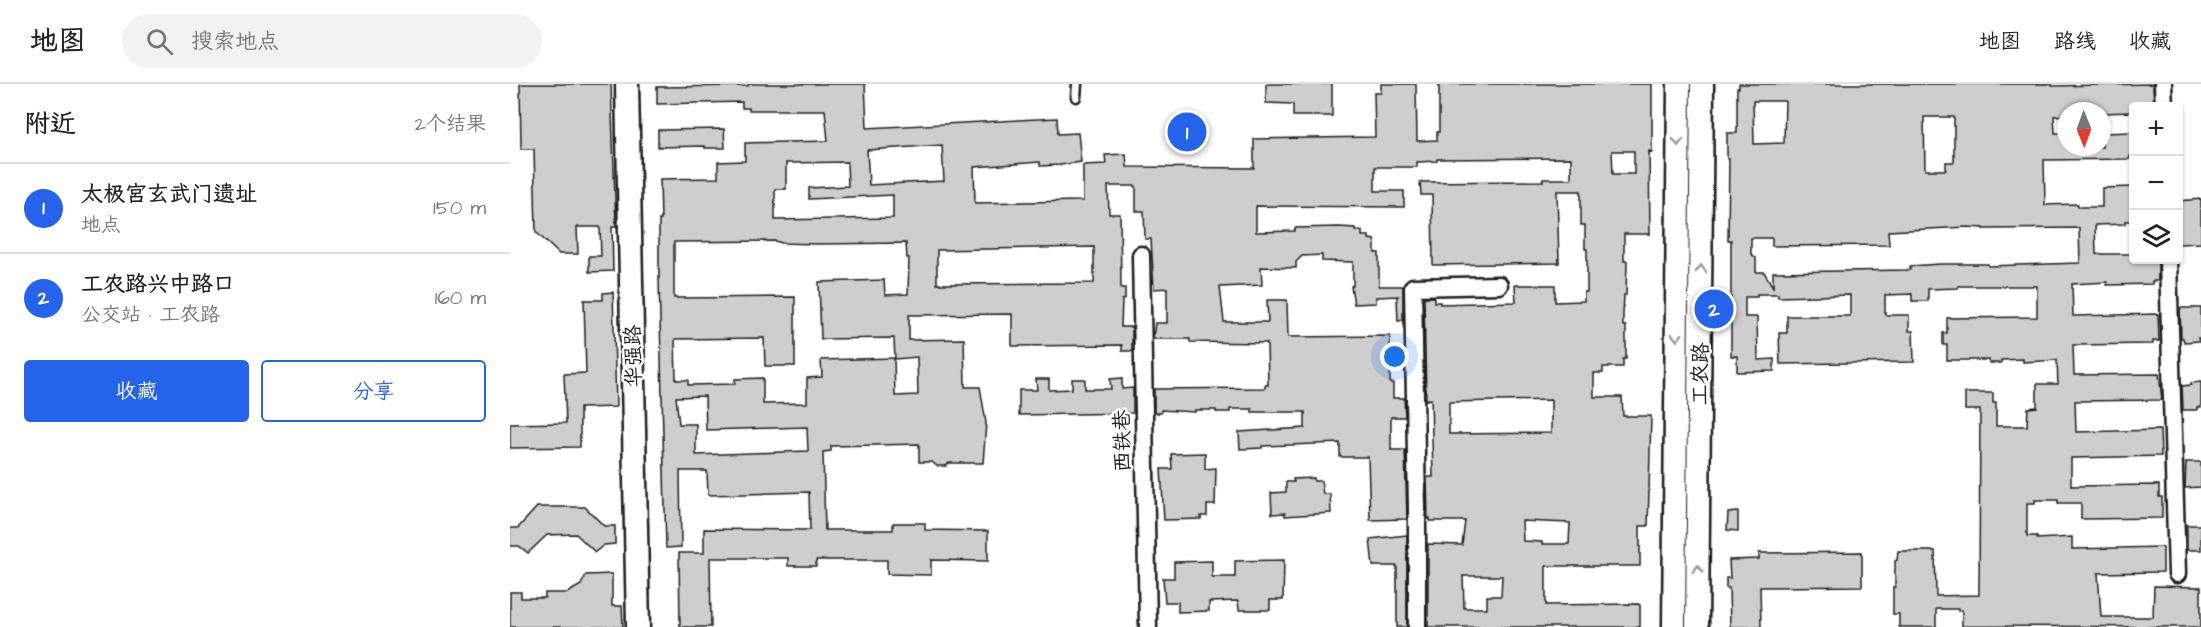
<!DOCTYPE html>
<html lang="zh">
<head>
<meta charset="utf-8">
<style>
  body { margin:0; font-family:"Architects Daughter","LXGW WenKai TC",sans-serif; background:#f2f2f2; color:#222 }
  .controls { position:absolute; right:18px; top:18px; display:grid; overflow:hidden; border-radius:6px; box-shadow:0 2px 4px #0004 }
  .controls button { width:54px; height:54px; display:grid; place-items:center; padding:0; border:0; border-bottom:2px solid #e0e0e0; background:#fff; color:#222; font:30px sans-serif }
  .compass { position:absolute; left:1547px; top:18px; width:54px; height:54px; border-radius:50%; background:#fff; box-shadow:0 2px 4px #0004; rotate:179deg }
  .you { position:absolute; left:885px; top:273px; width:21px; height:21px; margin:-15px; border:4px solid #fff; border-radius:50%; background:#1a73e8; box-shadow:0 0 0 9px #1a73e833 }
  .badge { display:grid; place-items:center; width:39px; height:39px; border-radius:50%; background:#2563eb; color:#fff; font-size:20px; font-weight:700 }
  .pin { position:absolute; translate:-50% -50%; border:3px solid #fff; box-shadow:0 2px 6px #0006 }
  .list { margin:0; padding:0; list-style:none }
  h2 { display:flex; justify-content:space-between; align-items:center; height:78px; margin:0; padding:0 24px; font-size:26px }
  h2 small { font-size:20px; font-weight:400; color:#767676 }
  .list li { display:grid; grid-template-columns:39px 1fr auto; gap:18px; align-items:center; box-sizing:border-box; height:90px; padding:0 24px; border-top:2px solid #e0e0e0 }
  .list b { display:block; font-size:22px; white-space:nowrap }
  .list p { margin:0; font-size:20px; white-space:nowrap; color:#767676 }
  .list em { font-size:20px; font-style:normal; color:#767676 }
  .actions { display:flex; gap:12px; padding:18px 24px }
  .actions a { flex:1; padding:14px 0; border:2px solid #2563eb; border-radius:6px; text-align:center; font-size:21px; color:#2563eb }
  .actions .main { background:#2563eb; color:#fff }
  .icon { flex:none; width:33px; height:33px; fill:none; stroke:currentColor; stroke-width:2; stroke-linecap:round; stroke-linejoin:round }
  .map { position:relative; flex:none; width:1691px; height:543px; overflow:hidden }
  header { display:flex; align-items:center; gap:36px; box-sizing:border-box; height:84px; padding:0 30px; background:#fff; border-bottom:2px solid #e0e0e0 }
  header strong { font-size:28px }
  nav { display:flex; gap:33px; margin-inline-start:auto; font-size:21px }
  .search { width:420px; height:54px; background:#f2f2f2; display:flex; align-items:center; gap:15px; box-sizing:border-box; padding:0 21px; border-radius:33px; color:#767676; font-size:22px }
  main { display:flex }
  aside { flex:1; background:#fff }
  .map>svg:first-child { display:block }
  .building { fill:#cecece; stroke:#1c1c1c; stroke-width:1.5; fill-rule:evenodd }
  .lines { fill:none; stroke-linecap:round; stroke-linejoin:round }
  .service-casing { stroke:#1c1c1c; stroke-width:13 }
  .minor-casing { stroke:#1c1c1c; stroke-width:21 }
  .secondary-casing { stroke:#1c1c1c; stroke-width:27 }
  .service { stroke:#fff; stroke-width:8 }
  .minor { stroke:#fff; stroke-width:16 }
  .secondary { stroke:#fff; stroke-width:22 }
  .oneway { stroke:#999 }
  .labels { text-anchor:middle; stroke-width:5; stroke-linejoin:round; paint-order:stroke }
  .street-label { font-size:21px; fill:#1c1c1c; stroke:#fff }
</style>
</head>
<body>
<header>
<strong>地图</strong>
<div class="search"><svg class="icon" aria-label="search" viewBox="0 0 24 24"><circle cx="10" cy="10" r="6"/><path d="M15 15l6 6"/></svg>搜索地点</div>
<nav><a>地图</a><a>路线</a><a>收藏</a></nav>
</header>
<main>
<aside>
<h2>附近<small>2个结果</small></h2>
<ul class="list">
<li><span class="badge">1</span><div><b>太极宫玄武门遗址</b><p>地点</p></div><em>150 m</em></li>
<li><span class="badge">2</span><div><b>工农路兴中路口</b><p>公交站 · 工农路</p></div><em>160 m</em></li>
</ul>
<div class="actions"><a class="main">收藏</a><a>分享</a></div>
</aside>
<div class="map">
<svg width="1691" height="543" viewBox="0 0 1691 543">
  <rect width="100%" height="100%" fill="#fff"/>
  <filter id="ink" filterUnits="userSpaceOnUse"><feTurbulence type="fractalNoise" baseFrequency=".0167" numOctaves="2"/><feDisplacementMap in="SourceGraphic" scale="12" xChannelSelector="R" yChannelSelector="G"/><feConvolveMatrix kernelMatrix="1 2 1 2 8 2 1 2 1" color-interpolation-filters="sRGB"/></filter>
  <g filter="url(#ink)">
    <path class="building" d="M10,0H101L106,143H102L103,187L79,188V172H91L90,143H67L68,170H49L26,148L24,65H11Z
      M238,0H355L357,44L547,34L548,50L568,49L571,78L550,81L530,82V78L464,83L465,119L573,117V81L596,80L595,71L616,70L617,83L744,84V55L865,53L864,9H871V0H906L907,57L927,56V48H929V0H1142V68L1139,67L1140,150H1114V177H1117L1116,211H1114L1113,230V242H1116V275H1113V283H1093V289H1084V313H1112L1113,332H1141L1138,442H1130V482H1036V521L1128,520L1130,521V543H918V460L952,461L955,437H920V434L918,435L917,393H923L921,315L916,316L914,213H924V218H930V220L1006,218L1005,201H1045V218L1074,217V208H1077V165H1075V141H1071V107H1047L1049,179L923,181L922,111H911L910,98L1033,97V95H1061V74L927,75V77L907,78V83H865V107H894V123L746,122V148L785,147V144L829,143L845,144V147H852V152H859V155L865,156V169H869V202H893V236L888,237L887,213L888,212L866,213V219L844,220L841,202H843V178L812,177V171L792,172L786,178V184L751,183L752,201L710,203L714,238H758L757,216H777L778,253L880,252V299H883V314H894L895,333H881V366H895L897,435L860,436L858,373H830V359L752,362V364L730,365L729,348L795,344V328H742V325H720V328H706V326H685V328L651,326V329H644V305L755,304V301H758L757,259L680,258V255H643L645,239H657V204L644,205L641,155H635L634,127H626V102H598L599,130H610L611,204H615V215L612,216L611,243H622V267H612V261L502,262V230L399,231V256L454,255L455,303H470L476,339L473,379H439L436,382H427L422,378H409V360L321,362V367L313,368L315,446H383V439H415V446L478,447V477L421,476V491L377,490V476H306V482H278V474H200L201,543H170L169,469H194V445L300,446L299,408L198,411L197,387H170L171,463L156,464L149,197V136H151L150,95L208,94V78L235,77V59L318,57L315,26H239V24H232V18L147,20V3L238,2ZM432,61L434,97L359,101L357,66ZM1102,67H1124V90H1103ZM337,78L338,102L299,104V115L383,111V134L265,136V105H276V79ZM265,157L272,159L306,160L396,159L397,174H399L398,210L375,211L374,196L309,198L311,255L384,254L385,275L407,273L408,311L385,312L384,274L311,276L312,293L297,294V319L253,320V294L225,295V300L178,301V296H166L165,255L254,254L255,282H285V213L164,214V158ZM584,163V199L427,200V166ZM195,312L196,346L297,343L298,367L186,371V340H169L166,313ZM1041,316V349L939,350V318ZM1012,437L1060,439L1059,460H1032V458L1013,457ZM953,492H992L991,512H977V524H954Z
      M756,0H822V32H783V20L756,19Z
      M1229,0H1542V2L1643,0L1644,22H1623V28L1592,29V27H1556V31L1544,32L1545,49H1552V52H1556V63H1592V49L1623,48V72H1620V75L1534,76L1535,121L1568,120V123H1592V104L1623,103V137H1615V140L1585,141L1586,170H1623V176H1648V197H1642V200L1597,201V198L1562,200L1563,232L1648,230L1649,257H1643V260L1563,261L1564,291L1649,290L1652,316L1565,317L1566,348L1650,346L1651,372L1561,374V402L1649,401V413H1652V434L1571,435V419H1548V416H1525V419H1517V452H1527V455L1562,453V465L1653,463V488L1588,489L1591,533H1643L1644,502L1691,503V543L1452,542V526L1448,527V525H1426V543H1389V530H1383V503H1385V477L1387,476L1388,467H1425L1426,512L1469,511L1470,326H1455V309H1483V319H1486V342H1517L1518,324L1527,323V300H1548L1547,276L1513,278V275L1491,276V279H1479V276H1437V261H1433V249H1437V234L1527,233V202H1448V204L1418,205V217H1402V210L1375,211V231H1399V247H1403L1404,278L1270,280L1269,249H1277V232H1340V211L1268,213V210H1247V213H1235V233H1247L1248,276L1264,275V287L1227,288V272H1221V156H1218L1219,75H1217V49H1227V4H1229ZM1243,17H1275L1274,59L1244,60ZM1414,33H1444V78H1436V86H1415ZM1458,143L1474,144V145L1569,144L1570,179L1478,182V180H1431L1400,182V186L1263,188V203L1254,188H1246V174L1241,170V154H1262V162L1379,161L1378,147Z
      M214,45L215,64H195V62L148,63V46Z
      M1691,115V159L1668,160V117Z
      M103,208L106,323L70,324V363L0,364V340L56,339L54,290L76,289L74,216H93V209Z
      M1670,224H1691V254H1688L1689,257L1674,258L1673,254H1671Z
      M612,294V305L623,304V329L509,331V306H527L526,295H539V306L562,305V295H575V305H601L600,295Z
      M1691,298V323H1687V326H1673L1672,302L1681,301V299Z
      M695,369V385L706,384L705,421H697V432H691V435L654,436L651,385H662L661,370Z
      M1676,378H1691V403L1675,404Z
      M804,394V397H811L813,410H820L821,429L775,432V429L762,430L761,409L776,408V398H784L783,395Z
      M27,423H75L94,442H105V460L94,461L85,468L66,450L37,451L18,469L9,462H0V444H8Z
      M1228,428V447L1217,446L1218,429Z
      M1677,441H1691V466H1677Z
      M897,451V543H887V482H863L860,455Z
      M1352,468V502L1250,503L1251,543H1220L1219,504H1216V494H1220L1219,476L1249,475V469Z
      M774,476L773,516H760V526H729L728,517L699,518V527L668,528V518H655L653,494H664V478L702,477V493H725V477Z
      M102,490V522H112L113,543H0V508H11V514H35V509H57L71,501L76,491Z"/>
    <g class="lines">
      <defs>
        <path id="service" d="M566,13L567,0"/>
        <path id="minor" d="M1653,0L1654,22
          M631,171L638,543
          M1658,176L1667,490
          M907,543V426L903,203L989,201"/>
        <path id="secondary" d="M117,0L128,543
          M1164,543L1169,0
          M1187,543L1192,0"/>
      </defs>
      <use href="#service" class="service-casing"/>
      <use href="#minor" class="minor-casing"/>
      <use href="#secondary" class="secondary-casing"/>
      <use href="#service" class="service"/>
      <use href="#minor" class="minor"/>
      <use href="#secondary" class="secondary"/>
    </g>
    <defs><path id="oneway-chevron" d="M-2-3.5L2.5 0L-2 3.5" fill="none" stroke-width="1.6" stroke-linecap="round" stroke-linejoin="round" transform="scale(1.5)"/></defs>
    <g class="oneway">
      <use href="#oneway-chevron" transform="translate(1168 58) rotate(90)"/>
      <use href="#oneway-chevron" transform="translate(1191 185) rotate(-89)"/>
      <use href="#oneway-chevron" transform="translate(1167 253) rotate(90)"/>
      <use href="#oneway-chevron" transform="translate(1188 485) rotate(-89)"/>
    </g>
  </g>
  <g class="labels">
    <g class="street-label">
      <text transform="translate(123 272) rotate(-91)" y="7">华强路</text>
      <text transform="translate(1190 290) rotate(-89)" y="7">工农路</text>
      <text transform="translate(612 357) rotate(-91)" y="7">西铁巷</text>
    </g>
  </g>
</svg>
<div class="controls">
<button>+</button>
<button>−</button>
<button><svg class="icon" aria-label="layers" viewBox="0 0 24 24"><path d="M12 4l9 5-9 5-9-5zM3 14l9 5 9-5"/></svg></button>
</div>
<svg class="compass" viewBox="-18 -18 36 36"><path d="M0-13l5 13h-10z" fill="#e53935"/><path d="M0 13l5-13h-10z" fill="#767676"/></svg>
<div class="you"></div>
<div class="pin badge" style="left:677px;top:48px">1</div>
<div class="pin badge" style="left:1204px;top:225px">2</div>
</div>
</main>
</body>
</html>
